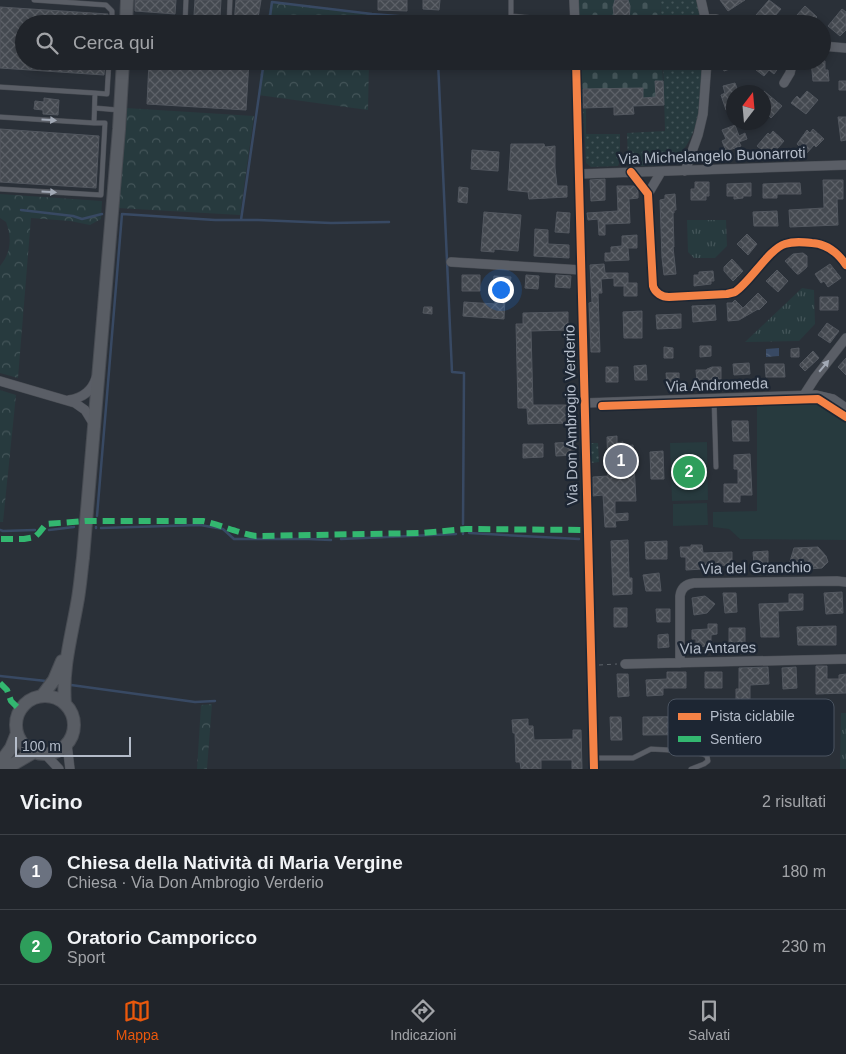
<!DOCTYPE html>
<html lang="it">
<head>
<meta charset="utf-8">
<style>
  body { margin:0; font-family:Helvetica,sans-serif; background:#2d3036; color:#f1f3f6 }
  .compass { position:absolute; left:726px; top:85px; width:45px; height:45px; border-radius:50%; background:#20242a; box-shadow:0 2px 8px #0003; rotate:16deg }
  .scale { position:absolute; left:15px; bottom:12px; width:116px; box-sizing:border-box; padding-left:5px; border:2px solid #b4bcc9; border-top:0; font-size:14px; line-height:18px; white-space:nowrap; color:#b4bcc9; -webkit-text-stroke:4px #1d2633; paint-order:stroke }
  .you { position:absolute; left:500px; top:289px; width:18px; height:18px; margin:-12px; border:4px solid #fff; border-radius:50%; background:#1a73e8; box-shadow:0 0 0 8px #1a73e833 }
  .badge { display:grid; place-items:center; width:32px; height:32px; border-radius:50%; background:#ea580c; color:#fff; font-size:16px; font-weight:700 }
  .pin { position:absolute; translate:-50% -50%; border:2px solid #fff; box-shadow:0 1px 5px #0006 }
  .list { margin:0; padding:0; list-style:none }
  h2 { display:flex; justify-content:space-between; align-items:center; height:65px; margin:0; padding:0 20px; font-size:21px }
  h2 small { font-size:16px; font-weight:400; color:#a2a4a8 }
  .list li { display:grid; grid-template-columns:32px 1fr auto; gap:15px; align-items:center; box-sizing:border-box; height:75px; padding:0 20px; border-top:1px solid #3d4147 }
  .list b { display:block; font-size:19px; white-space:nowrap }
  .list p { margin:0; font-size:16px; white-space:nowrap; color:#a2a4a8 }
  .list em { font-size:16px; font-style:normal; color:#a2a4a8 }
  .icon { flex:none; width:28px; height:28px; fill:none; stroke:currentColor; stroke-width:2; stroke-linecap:round; stroke-linejoin:round }
  .map { position:relative; flex:none; width:846px; height:769px; overflow:hidden }
  .search { position:absolute; background:#20242a; box-shadow:0 2px 8px #0003; left:15px; right:15px; top:15px; height:55px; display:flex; align-items:center; gap:12px; box-sizing:border-box; padding:0 18px; border-radius:28px; color:#a2a4a8; font-size:19px }
  .sheet { height:215px; background:#20242a }
  nav { display:flex; justify-content:space-around; align-items:center; box-sizing:border-box; height:70px; border-top:1px solid #3d4147; background:#20242a; font-size:14px; color:#a2a4a8 }
  nav a { display:grid; justify-items:center; gap:2px }
  nav .on { color:#ea580c }
  .map>svg:first-child { display:block }
  .grass { fill:url(#grass-tufts) }
  .forest { fill:url(#forest-crowns) }
  .cemetery { fill:url(#cemetery-stones) }
  .park { fill:#273a3e }
  .garden { fill:url(#garden-dots) }
  .water { fill:url(#water-waves) }
  .lines { fill:none; stroke-linecap:round; stroke-linejoin:round }
  .stream { stroke:#384963; stroke-width:2.5 }
  .building { fill:url(#building-cross-hatch); stroke:#52575f }
  .lane-casing { stroke:#484c53; stroke-width:5.5 }
  .street-casing { stroke:#484c53; stroke-width:10 }
  .secondary-casing { stroke:#484c53; stroke-width:14 }
  .path { stroke:#5d636a; stroke-width:1; stroke-dasharray:4 4; stroke-linecap:butt }
  .lane { stroke:#5a5e66; stroke-width:4.5 }
  .street { stroke:#5a5e66; stroke-width:9 }
  .secondary { stroke:#595d64; stroke-width:12 }
  .quiet { stroke:#33b770; stroke-width:6; stroke-dasharray:12 6; stroke-linecap:butt }
  .cycleway-casing { stroke:#1d2633; stroke-width:11 }
  .cycleway { stroke:#f48246; stroke-width:8 }
  .oneway { fill:#a2a9b5 }
  .labels { text-anchor:middle; stroke-width:5; stroke-linejoin:round; paint-order:stroke }
  .street-label { font-size:15px; fill:#b4bcc9; stroke:#1d2633 }
  .key { fill:#1d2633; stroke:#4a5360; stroke-width:1 }
  .key-label { font-size:14px; fill:#b4bcc9 }
</style>
</head>
<body>
<div class="map">
<svg width="846" height="769" viewBox="0 0 846 769">
  <defs>
    <pattern id="grass-tufts" width="24" height="20" patternUnits="userSpaceOnUse" patternTransform="scale(1.25)"><rect width="24" height="20" fill="#273a3e"/><path d="M3 7l-1-3M5 7V3M7 7l1-3M15 17l-1-3M17 17v-4M19 17l1-3" fill="none" stroke="#445559"/></pattern>
    <pattern id="forest-crowns" width="20" height="18" patternUnits="userSpaceOnUse" patternTransform="scale(1.25)"><rect width="20" height="18" fill="#273a3e"/><path d="M2 6a3 3 0 1 1 6 0M12 15a3 3 0 1 1 6 0" fill="none" stroke="#445559"/></pattern>
    <pattern id="cemetery-stones" width="16" height="16" patternUnits="userSpaceOnUse" patternTransform="scale(1.25)"><rect width="16" height="16" fill="#273a3e"/><path d="M2 7V4a2 2 0 0 1 4 0v3zM10 15v-3a2 2 0 0 1 4 0v3z" fill="#445559"/></pattern>
    <pattern id="garden-dots" width="8" height="8" patternUnits="userSpaceOnUse" patternTransform="scale(1.25)"><rect width="8" height="8" fill="#273a3e"/><path d="M2 2h.1M6 6h.1" fill="none" stroke="#445559" stroke-width="1.8" stroke-linecap="round"/></pattern>
    <pattern id="water-waves" width="16" height="10" patternUnits="userSpaceOnUse" patternTransform="scale(1.25)"><rect width="16" height="10" fill="#384963"/><path d="M0 5q4-4 8 0t8 0" fill="none" stroke="#526178"/></pattern>
    <pattern id="building-cross-hatch" width="8" height="8" patternUnits="userSpaceOnUse" patternTransform="scale(1.25)"><rect width="8" height="8" fill="#444950"/><path d="M0 0l8 8M0 8l8-8" fill="none" stroke="#5d6168"/></pattern>
  </defs>
  <rect width="100%" height="100%" fill="#2a3038"/>
  <path class="grass" d="M687,220H726L727,246L715,258H694L688,252Z
    M802,288L814,290L815,324L799,341L745,342Z
    M841,713H846V769H840Z"/>
  <path class="forest" d="M271,1L370,13V24H267Z
    M262,61H369L368,110L258,95Z
    M126,108L254,116L240,215L117,208Z
    M0,194L102,201L101,219L90,225L70,221L31,218L18,378L0,373V266C11,253 12,238 6,222L0,218Z
    M0,390L16,395L3,522H0Z
    M212,704L207,769H197L201,705Z"/>
  <path class="cemetery" d="M578,0H660L661,24H579Z
    M581,61H662L664,105L583,108Z"/>
  <path class="park" d="M814,401L830,404L846,416V540L740,539L729,529L713,527V512L757,511V403Z
    M707,442L708,500L672,501L670,443Z
    M707,503L708,525L673,526V504Z"/>
  <path class="garden" d="M660,0H697L701,24H661Z
    M663,61H704C702,97 701,145 666,165L634,166L630,164L628,161L627,133L665,131Z
    M583,109H586V134H620V161L618,166L591,167L586,163Z
    M591,443H598L599,462L591,463Z"/>
  <path class="water" d="M779,348V356L766,357V349Z"/>
  <g class="lines">
    <path class="stream" d="M269,24L272,2L372,14L497,24
      M438,61L452,372L464,373L463,524
      M21,210L73,216L82,219L102,214
      M241,220L264,61
      M97,516L122,214L215,220H258L331,223L389,222
      M96,528V527
      M101,528L200,525L223,529L234,539H308L331,540
      M0,530L3,531L35,530
      M49,530L74,527
      M469,533L579,539
      M463,534V533
      M341,539L456,534
      M0,676L46,681
      M71,685L195,702L215,701"/>
  </g>
  <path class="building" d="M135,0H176L175,14L135,11Z
    M195,0H221L220,17L194,15Z
    M236,0H261L257,24H234Z
    M378,0H407V11L378,10Z
    M423,0H440L439,10L423,9Z
    M615,0H628L630,6L629,22H615L613,7Z
    M720,0H745L728,11Z
    M769,0L781,9L768,24H765L756,15Z
    M805,6L817,17L810,24H789Z
    M0,7L108,14L107,24H24V61H105L104,75L0,68Z
    M842,9L846,12V30L840,36L828,26Z
    M149,61H249L246,110L147,104Z
    M721,61H736L738,66L724,71Z
    M762,61H783L774,74L769,70L764,76L756,70Z
    M811,61H825V70H828L829,81H813Z
    M655,81H663L664,105L633,106L634,114L614,115V107L583,108V89L643,88V98L656,97Z
    M839,81H846V90H839Z
    M735,83L738,91L734,92V108L726,110L721,95L725,93L723,86Z
    M764,91L782,106L771,118L764,110Z
    M807,91L818,100L806,114L791,103L797,96L800,99Z
    M44,98L59,100L58,115L43,114V110L34,109L35,101L44,102Z
    M838,117H846V140L841,141Z
    M735,125L739,136L745,133L747,139L739,142L741,146L726,151L722,141L726,139L722,130Z
    M0,129L99,136L96,188L0,182Z
    M813,129L824,139L816,147L814,145L807,153L797,144L807,130L810,133Z
    M773,131L784,141L777,149L774,147L767,154L757,146L768,133L770,135Z
    M511,144H544L545,147L555,146V168L557,186H567V197L529,199L528,192L508,190Z
    M472,150L499,152L498,171L471,169Z
    M605,179V200L591,201L590,180Z
    M823,180H843V199H837L838,225L790,227L789,210L824,208Z
    M695,182H709V196H706V200H691V189H695Z
    M751,183V196H743V198L734,199V196H727V184Z
    M787,183H800L801,194H777V198H763V184Z
    M617,186H634L638,191V198L629,199L630,223L605,224V235H599L598,219L588,220L587,213L618,211Z
    M459,187L468,188L467,203L458,202Z
    M675,194L676,210H674V213H673L674,247H673L676,274L664,275L662,258L660,200L665,199V195Z
    M777,211L778,226H754L753,212Z
    M484,212L521,215L518,251L494,249V252L481,251Z
    M557,212L570,213L569,233L555,232Z
    M535,229L548,230V244L569,245V258L534,256Z
    M747,234L757,244L748,255L737,244Z
    M637,235V248H628L629,260L605,261V253H611V247L622,246V236Z
    M803,253L807,256V267L799,274H797L785,261L793,254Z
    M732,259L743,271L733,281L724,271V267Z
    M604,264L605,273H628V283H637V296H624V286H614V278L601,279L602,293H598L600,352H591L589,303L592,302L590,265Z
    M830,264L841,278L828,287L824,281L821,283L815,274Z
    M777,270L788,281L778,292L766,281Z
    M713,271L714,281H711V284L694,286V275H699V272Z
    M462,275H480V291H462Z
    M526,275L539,276L538,289L525,288Z
    M556,275L571,276L570,288L555,287Z
    M494,276L511,277L508,297H505L504,319L463,316L464,302L495,304L496,285H493Z
    M758,293L767,302L759,310L758,309L739,320L728,321L727,303H732L735,300L743,308Z
    M820,297H838V310H820Z
    M715,305L716,320L693,322L692,306Z
    M424,307H432V314L423,313Z
    M642,311V338H624L623,312Z
    M568,312V330L531,331L533,405H570L571,423L528,424L527,408H518L516,324H523V313Z
    M681,314V328L657,329L656,315Z
    M827,323L839,331L830,343L818,335Z
    M700,346H711V356L700,357Z
    M664,347L673,348V358H664Z
    M799,348V357H791V349Z
    M813,351L819,358L805,371L800,366V364Z
    M846,358V375L838,367Z
    M749,363L750,374L734,375L733,364Z
    M765,364H784L785,377H766Z
    M646,365L647,380H635L634,366Z
    M606,367H618V382H606Z
    M712,367H721V382L697,383L696,370H707V369Z
    M666,373H679V386H667Z
    M732,421H748L749,441H733Z
    M617,436V443L623,442V446L633,445L636,501H615V514L628,513V520L615,521L616,527H605L603,495L593,496V477L608,476L607,437Z
    M575,442V455L556,456L555,443Z
    M523,444H543V457L523,458Z
    M663,451L664,479H651L650,452Z
    M750,454L752,495H740V502H724V484H738V469H734V455Z
    M628,540L629,578H632V594L613,595L611,541Z
    M667,541V559H646L645,542Z
    M691,545H702L703,553L732,552V565L703,566V569L686,570V557H681L680,547H691Z
    M818,547L826,556L828,562L822,568L794,570L789,565L794,548Z
    M768,551V564H754L753,552Z
    M659,573L661,591H646L643,575Z
    M842,592L843,613L826,614L824,593Z
    M723,593H736L737,612L725,613Z
    M789,594H803V610L778,611L779,637H761L759,604L789,603Z
    M705,596L715,604L707,613L694,615L692,598Z
    M614,608H627V627H614Z
    M656,609H670V622H657Z
    M708,624H717V634L711,635V646L696,647V639H692V630L708,629Z
    M836,626V645H798L797,627Z
    M729,628H745V644H729Z
    M668,634L669,647L658,648V635Z
    M816,666H827V679H839V675L846,674V693L816,694Z
    M768,667L769,684L750,685V709L736,710V689H739V668Z
    M796,667L797,688L783,689L782,668Z
    M667,672H686V688H663V695L647,696L646,680L667,679Z
    M705,672H722V688H705Z
    M617,674H628L629,696L618,697Z
    M741,716L742,734L643,735V717Z
    M610,717H621L622,740H611Z
    M528,719V726H533L534,740L573,739V730H581L582,769H572V760H541V769H521L520,762H516L515,733H513L512,720Z"/>
  <g class="lines">
    <defs>
      <path id="lane" d="M34,0L106,5L112,11V24
        M511,0V16L575,22
        M185,24L186,0
        M229,24L230,0
        M0,87L95,93L94,123L0,117
        M95,93L107,94L109,61
        M95,108L118,110
        M0,189L101,195L105,123H94
        M714,399L716,467
        M594,758H633L651,749L686,751L703,754L707,756L708,761L704,764L691,769"/>
      <path id="street" d="M574,0L575,24
        M701,0L706,22
        M718,21L730,24
        M706,24L709,19H716L719,24
        M822,46L846,48
        M576,61L594,769
        M784,83L790,73L793,61
        M685,171L698,135L703,114L707,61
        M631,172L648,194L653,286C655,293 662,297 669,297L727,294L735,292C751,281 769,249 785,244C794,241 803,242 812,243C827,244 838,253 846,265
        M579,174L846,165
        M648,194L661,172
        M451,262L581,270
        M0,381L75,403L85,410L93,423
        M804,395L815,378L846,338
        M69,400C82,398 92,391 96,378
        M585,403L816,395L833,399L846,408
        M680,663V596C681,588 686,584 694,583L837,581L846,582
        M625,664L846,659
        M67,744L70,769
        M45,754L59,769"/>
      <path id="secondary" d="M126,24L127,0
        M16 725a29 29 0 1 1 58 0a29 29 0 1 1-58 0Z
        M42,696L54,680L62,661
        M65,704C62,669 71,638 77,604C80,589 81,573 83,558L119,129L123,61
        M0,763L11,748L17,733
        M5,769L34,752"/>
    </defs>
    <use href="#lane" class="lane-casing"/>
    <use href="#street" class="street-casing"/>
    <use href="#secondary" class="secondary-casing"/>
    <path class="path" d="M599,665L617,664"/>
    <use href="#lane" class="lane"/>
    <use href="#street" class="street"/>
    <use href="#secondary" class="secondary"/>
    <path class="quiet" d="M1,539H24L35,537L39,533L46,524L85,521H203C221,525 238,533 256,536L422,533L466,529L588,530
      M0,683L7,690L11,701L20,710"/>
    <defs>
      <path id="cycleway" d="M576,61L594,769
        M631,172L648,194L653,286C655,293 662,297 669,297L727,294L735,292C751,281 769,249 785,244C794,241 803,242 812,243C827,244 838,253 846,265
        M602,406L818,399L846,417"/>
    </defs>
    <use href="#cycleway" class="cycleway-casing"/>
    <use href="#cycleway" class="cycleway"/>
  </g>
  <defs><path id="oneway-solid" d="M-6-.8H1V-3.2L6.5 0L1 3.2V.8H-6Z" transform="scale(1.25)"/></defs>
  <g class="oneway">
    <use href="#oneway-solid" transform="translate(49 120) rotate(4)"/>
    <use href="#oneway-solid" transform="translate(49 192) rotate(4)"/>
    <use href="#oneway-solid" transform="translate(824 366) rotate(-50)"/>
  </g>
  <g class="labels">
    <g class="street-label">
      <text transform="translate(712 156) rotate(-2)" y="5">Via Michelangelo Buonarroti</text>
      <text transform="translate(717 385) rotate(-2)" y="5">Via Andromeda</text>
      <text transform="translate(571 415) rotate(-91)" y="5">Via Don Ambrogio Verderio</text>
      <text transform="translate(756 568) rotate(-1)" y="5">Via del Granchio</text>
      <text transform="translate(718 648) rotate(-1)" y="5">Via Antares</text>
    </g>
  </g>
  <rect x="668" y="699" width="166" height="57" rx="8" class="key"/>
  <rect x="678" y="713" width="23" height="7" fill="#f48246"/>
  <rect x="678" y="736" width="23" height="6" fill="#33b770"/>
  <g class="key-label">
    <text x="710" y="721">Pista ciclabile</text>
    <text x="710" y="744">Sentiero</text>
  </g>
</svg>
<svg class="compass" viewBox="-18 -18 36 36"><path d="M0-13l5 13h-10z" fill="#e53935"/><path d="M0 13l5-13h-10z" fill="#a2a4a8"/></svg>
<div class="scale">100 m</div>
<div class="you"></div>
<div class="pin badge" style="left:621px;top:461px;background:#6b7280">1</div>
<div class="pin badge" style="left:689px;top:472px;background:#2e9e5b">2</div>
<div class="search"><svg class="icon" aria-label="search" viewBox="0 0 24 24"><circle cx="10" cy="10" r="6"/><path d="M15 15l6 6"/></svg>Cerca qui</div>
</div>
<section class="sheet">
<h2>Vicino<small>2 risultati</small></h2>
<ul class="list">
<li><span class="badge" style="background:#6b7280">1</span><div><b>Chiesa della Natività di Maria Vergine</b><p>Chiesa · Via Don Ambrogio Verderio</p></div><em>180 m</em></li>
<li><span class="badge" style="background:#2e9e5b">2</span><div><b>Oratorio Camporicco</b><p>Sport</p></div><em>230 m</em></li>
</ul>
</section>
<nav>
<a class="on"><svg class="icon" aria-label="map" viewBox="0 0 24 24"><path d="M3 6l6-2 6 2 6-2v14l-6 2-6-2-6 2zM9 4v14M15 6v14"/></svg>Mappa</a>
<a><svg class="icon" aria-label="directions" viewBox="0 0 24 24"><path d="M12 3l9 9-9 9-9-9zM9 14v-3h6M13 9l2 2-2 2"/></svg>Indicazioni</a>
<a><svg class="icon" aria-label="saved" viewBox="0 0 24 24"><path d="M7 4h10v16l-5-4-5 4z"/></svg>Salvati</a>
</nav>
</body>
</html>
